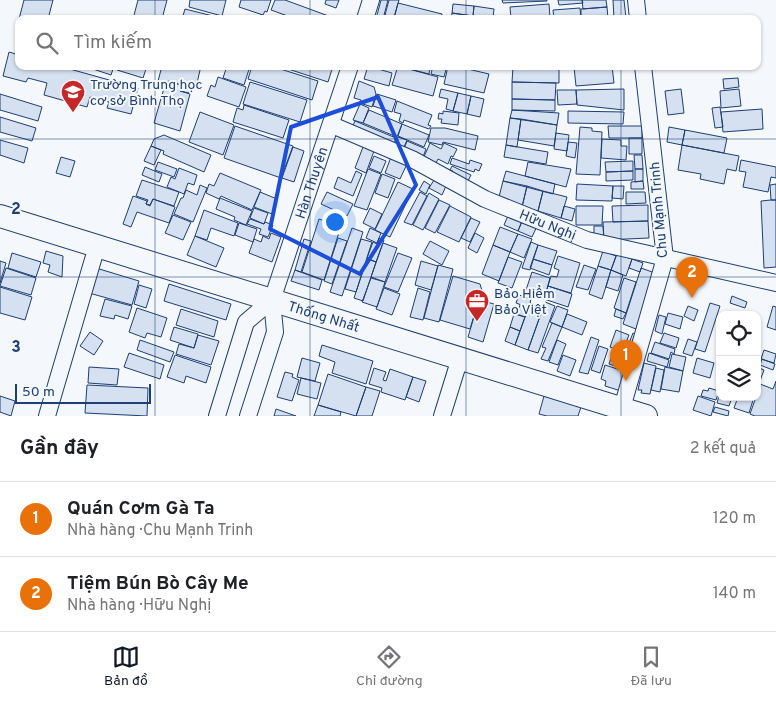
<!DOCTYPE html>
<html lang="vi">
<head>
<meta charset="utf-8">
<style>
  body { margin:0; font-family:Overpass,sans-serif; background:#f2f2f2; color:#202124 }
  .controls { position:absolute; right:15px; bottom:15px; display:grid; overflow:hidden; border-radius:10px; box-shadow:0 1px 4px #0004 }
  .controls button { width:45px; height:45px; display:grid; place-items:center; padding:0; border:0; border-bottom:1px solid #e0e0e0; background:#fff; color:#202124; font:25px sans-serif }
  .scale { position:absolute; left:15px; bottom:12px; width:136px; box-sizing:border-box; padding-left:5px; border:2px solid #1d3f73; border-top:0; font-size:14px; line-height:18px; white-space:nowrap; color:#1d3f73; -webkit-text-stroke:4px #f4f7fb; paint-order:stroke }
  .you { position:absolute; left:334px; top:221px; width:18px; height:18px; margin:-12px; border:4px solid #fff; border-radius:50%; background:#1a73e8; box-shadow:0 0 0 8px #1a73e833 }
  .badge { display:grid; place-items:center; width:32px; height:32px; border-radius:50%; background:#111827; color:#fff; font-size:16px; font-weight:700 }
  .pin { position:absolute; translate:-50% -41px; filter:drop-shadow(0 1px 2px #0008) }
  .pin::after { content:''; position:absolute; top:26px; width:18px; height:15px; background:inherit; clip-path:polygon(0 0,100% 0,50% 100%) }
  .list { margin:0; padding:0; list-style:none }
  h2 { display:flex; justify-content:space-between; align-items:center; height:65px; margin:0; padding:0 20px; font-size:21px }
  h2 small { font-size:16px; font-weight:400; color:#757577 }
  .list li { display:grid; grid-template-columns:32px 1fr auto; gap:15px; align-items:center; box-sizing:border-box; height:75px; padding:0 20px; border-top:1px solid #e0e0e0 }
  .list b { display:block; font-size:19px; white-space:nowrap }
  .list p { margin:0; font-size:16px; white-space:nowrap; color:#757577 }
  .list em { font-size:16px; font-style:normal; color:#757577 }
  .icon { flex:none; width:28px; height:28px; fill:none; stroke:currentColor; stroke-width:2; stroke-linecap:round; stroke-linejoin:round }
  .map { position:relative; flex:none; width:776px; height:416px; overflow:hidden }
  .search { position:absolute; background:#fff; box-shadow:0 1px 4px #0004; left:15px; right:15px; top:15px; height:55px; display:flex; align-items:center; gap:12px; box-sizing:border-box; padding:0 18px; border-radius:10px; color:#757577; font-size:19px }
  .sheet { height:215px; background:#fff }
  nav { display:flex; justify-content:space-around; align-items:center; box-sizing:border-box; height:70px; border-top:1px solid #e0e0e0; background:#fff; font-size:14px; color:#757577 }
  nav a { display:grid; justify-items:center; gap:2px }
  nav .on { color:#111827 }
  .map>svg:first-child { display:block }
  .building { fill:#d5e0f0; stroke:#1d3f73 }
  .lines { fill:none; stroke-linecap:round; stroke-linejoin:round }
  .street-casing { stroke:#1d3f73; stroke-width:18 }
  .secondary-casing { stroke:#1d3f73; stroke-width:24 }
  .street { stroke:#f4f7fb; stroke-width:16 }
  .secondary { stroke:#f4f7fb; stroke-width:22 }
  .marked { fill:none; stroke:#1d4ed8; stroke-width:4; stroke-linejoin:round }
  .grid { fill:none; stroke:#1d3f73; stroke-width:1; stroke-opacity:0.55 }
  .labels { text-anchor:middle; stroke-width:4; stroke-linejoin:round; paint-order:stroke }
  .poi-label { font-size:14px; fill:#1d3f73; stroke:#f4f7fb; text-anchor:start }
  .street-label { font-size:14px; fill:#1d3f73; stroke:#f4f7fb }
  .grid-label { font-size:16px; text-anchor:middle; font-weight:bold; fill:#1d3f73; stroke:#f4f7fb; stroke-width:4; stroke-linejoin:round; paint-order:stroke }
</style>
</head>
<body>
<div class="map">
<svg width="776" height="416" viewBox="0 0 776 416">
  <rect width="100%" height="100%" fill="#f4f7fb"/>
  <path class="building" d="M24,0H53L48,19H19Z
    M138,0H167L162,19H133Z
    M190,0H226L222,16L189,7Z
    M241,0H271L267,12L265,11L263,15L239,7Z
    M275,0H285L334,18L296,19L271,10Z
    M326,0H339L336,8L325,4Z
    M381,0H388L383,19H376Z
    M389,0H399L394,17L385,15Z
    M502,0H547V1L503,3Z
    M558,0H582L583,3L559,5Z
    M582,0H606L607,7L583,9Z
    M613,0H624L626,18L614,19Z
    M398,3L442,14L441,19H394Z
    M453,4L474,6L473,16L452,13Z
    M549,4L550,17L511,19L510,7Z
    M474,6L494,9L493,18L473,16Z
    M607,7L608,19H581V9Z
    M580,8L581,19H554L553,10Z
    M185,9L221,18V19H182Z
    M452,13L473,16V19H451Z
    M9,52L19,55V66H59L138,88L131,114L107,108L109,102L90,97L87,107L44,95L47,83L28,78L26,82L3,76Z
    M84,66H114L111,75Z
    M118,66H147L143,78L117,70Z
    M162,66H201L197,83L192,82L189,93L180,91L182,85L168,81L167,87L157,85Z
    M227,66H250L244,85L223,78Z
    M252,66H271L318,81L312,100L248,79Z
    M279,66H333L328,82Z
    M368,66L392,73L389,86L364,79Z
    M398,66H430L429,74Z
    M398,66L438,77L433,96L392,85Z
    M433,66H447L444,77L431,74Z
    M448,66H455L489,74L484,93L444,84Z
    M585,66H612L614,83L576,86L574,67Z
    M513,67L559,68V83L512,82Z
    M218,77L246,87L239,107L207,96L211,85L215,87Z
    M738,78L739,87L724,89L723,79Z
    M359,81L374,87L376,94L372,107L360,103L361,100L354,98Z
    M169,82L181,85L180,91L190,94L180,131L154,123L164,88L167,89Z
    M250,82L307,100L300,122L243,104Z
    M512,82L556,83L555,100L512,99Z
    M441,89L458,93L453,111L446,109L448,99L439,97Z
    M624,89V110L577,105L576,90Z
    M681,89L684,113L668,115L665,91Z
    M739,89L741,106L721,108L720,91Z
    M557,90H576L577,104L558,105Z
    M458,93L471,96L467,114L453,111Z
    M0,94L42,107L38,121L0,110Z
    M377,94L396,100L392,112L373,106Z
    M471,96L484,99L480,117L467,114Z
    M512,99L555,100V111L512,110Z
    M397,101L432,115L428,125L431,126L429,129L404,120L403,123L399,121L401,114L394,112Z
    M360,104L369,108L363,123L353,120Z
    M244,105L289,120L283,138L233,122L237,108L243,110Z
    M720,107L723,127L715,128L712,108Z
    M762,109L763,129L723,132L721,112Z
    M369,110L402,124L397,137L363,123Z
    M512,110L559,113L557,125L510,118Z
    M443,111L459,113L458,125L441,123L442,119H438L439,113L443,114Z
    M568,111L624,112L623,124L568,123Z
    M200,112L234,125L223,155L189,142Z
    M0,117L36,128L32,141L0,132Z
    M510,118L521,119L517,147L506,145Z
    M521,119L557,125L554,146L518,140Z
    M355,121L396,138L393,147L351,130Z
    M402,124L429,135L424,147L398,136Z
    M235,126L293,146L281,178L224,158Z
    M608,126H642V138H609Z
    M580,127L592,128V131L602,132L600,175L576,174Z
    M669,127L685,130L682,145L667,142Z
    M431,128H445L478,136L475,150L443,142L442,145L428,142Z
    M685,130L727,138L724,153L682,145Z
    M556,133L569,135L567,151L554,149Z
    M164,135L211,155L204,172L163,154L164,151L151,146L154,139Z
    M398,137L407,140L402,152L393,148Z
    M629,138H642V154H629Z
    M602,139L621,140V146H627L626,160L601,158Z
    M0,140L28,148L24,163L0,155Z
    M407,141L426,149L423,157L404,149Z
    M568,142L577,143L575,158L566,156Z
    M430,143L441,149L444,143L457,149L453,157L451,156L448,164L438,159L435,165L423,159Z
    M506,145L548,152L546,164L504,157Z
    M682,145L739,156L736,171L727,169L724,184L700,179L701,174L678,170Z
    M151,146L161,150L154,165L144,161Z
    M293,147L304,151L294,182L282,178Z
    M363,147L374,151L366,173L355,168Z
    M634,155H642L643,169H635Z
    M374,156L386,161L381,173L369,168Z
    M61,157L75,161L70,177L56,173Z
    M391,157L407,164L400,179L385,173Z
    M452,158L469,164L470,160L482,164L479,171L475,169L474,172L450,164Z
    M741,160L776,167V178L771,177L768,192L743,187L746,172L739,171Z
    M633,161V171L606,172L605,162Z
    M158,162L177,169L174,177L155,170Z
    M528,162L571,169L566,187L525,176Z
    M452,166L471,175L467,183L451,175L453,171L450,170Z
    M145,167L162,174L159,182L142,175Z
    M179,168L197,175L194,185L188,183L184,194L167,187L171,177L175,179Z
    M368,169L381,174L367,210L354,206Z
    M635,169H643V181L635,182Z
    M356,171L362,174L353,196L334,188L338,177L351,183Z
    M506,171L555,184L553,194L503,181Z
    M633,171V180L606,181V172Z
    M220,173L261,190L252,210L221,196L219,199L206,193L209,184L214,186Z
    M382,174L395,179L388,198L375,193Z
    M142,180L179,192L174,206L153,199L150,205L146,204L148,200L136,196Z
    M434,180L446,186L442,195L429,188Z
    M424,181L430,185L426,194L419,190Z
    M503,181L527,186L522,207L498,201Z
    M643,181L644,189H631V182Z
    M398,182L413,189L390,237L375,230Z
    M577,184L613,186L612,201L576,200Z
    M776,184V200H771L770,185Z
    M200,185L207,188L193,222L174,214L181,198H183L186,190L197,195Z
    M527,186L543,191L538,211L522,207Z
    M613,186H624L623,199L612,198Z
    M543,191L567,197L561,218L538,211Z
    M260,192L277,199L272,214L254,207Z
    M327,192L353,204L347,216L321,204Z
    M420,192L427,196L412,225L404,222Z
    M626,192H645L646,203L626,204Z
    M429,193L439,199L423,230L413,225Z
    M133,196L147,201L146,204L150,206L153,199L175,207L169,223L137,212L131,227L123,224Z
    M220,198L252,211L246,225L234,220L235,217L216,209Z
    M439,200L450,205L435,233L425,228Z
    M771,200H776V267L764,268L761,201Z
    M648,205V221L613,222L612,206Z
    M450,206L471,217L459,242L437,232Z
    M564,206L575,209L572,221L561,218Z
    M576,206H603L602,225H576Z
    M254,208L268,213L264,224L250,218Z
    M370,208L382,214L375,229L363,223Z
    M204,210L238,223L234,236L211,228L207,240L195,236Z
    M510,211L524,217L518,231L504,225Z
    M173,215L191,222L183,240L165,233Z
    M471,218L480,222L470,242L461,238Z
    M523,218L538,224L532,237L518,231Z
    M250,219L264,224L265,222L273,225L268,237L259,234L261,229L247,224Z
    M319,219L341,226L324,280L302,272Z
    M648,221L649,238L604,240L603,222Z
    M239,223L257,229L253,242L235,235Z
    M594,226H603L604,240H594Z
    M500,227L518,234L510,252L493,245Z
    M352,228L363,232L342,296L330,292Z
    M370,228L381,233L377,243L366,238Z
    M271,233L281,237L272,262L249,253L254,239L261,242L263,236L269,239Z
    M475,233L484,238L477,253L468,248Z
    M518,234L532,239L524,258L510,252Z
    M195,236L224,248L216,267L187,255Z
    M338,238L347,241L332,284L324,281Z
    M379,238L384,240L376,262L367,258L373,242L377,244Z
    M304,239L311,241L301,272L295,270Z
    M361,239L372,242L356,292L345,289Z
    M430,241L449,251L442,265L423,254Z
    M531,242L538,245L530,270L522,268Z
    M383,243L397,248L385,282L371,277Z
    M493,245L510,252L499,281L482,274Z
    M538,245L557,251L552,265L533,259Z
    M46,251L63,256L62,277L48,272L50,265L43,263Z
    M603,251L616,256L611,270L598,266Z
    M12,253L41,262L36,277L8,268Z
    M398,253L412,258L398,292L384,287Z
    M617,254L632,259L626,276L611,270Z
    M558,256L580,263L571,293L548,286L551,276L557,277L559,270L554,268Z
    M508,257L522,262L512,288L498,283Z
    M367,259L376,262L363,301L354,298Z
    M533,259L552,265L549,275L530,268Z
    M632,259L643,263L640,272L629,268Z
    M0,261L6,263L0,283Z
    M421,261L438,266L431,290L415,285Z
    M438,265L453,269L439,322L424,318Z
    M584,265L596,269L588,290L576,287Z
    M598,266L611,270L602,299L589,294Z
    M6,268L36,278L31,295L0,286Z
    M96,268L139,281L132,305L89,293Z
    M641,268L655,273L636,329L623,324Z
    M295,270L322,280L319,290L291,281Z
    M611,270L623,275L618,291L606,287Z
    M532,272L550,278L544,299L525,293Z
    M453,276L480,284L483,294L481,299H479L470,329L440,320Z
    M371,278L385,282L377,307L362,302Z
    M624,278L636,282L626,313L614,308Z
    M169,284L231,304L226,320L164,301Z
    M139,285L152,289L146,308L134,304Z
    M548,286L572,294L568,307L544,299Z
    M0,287L32,297L25,320L0,313Z
    M384,288L400,294L392,315L376,309Z
    M418,288L430,292L423,320L410,317Z
    M519,295L531,299L529,308L516,303Z
    M732,296L747,302L745,308L730,303Z
    M105,299L132,306L128,319L115,315L114,319L100,316Z
    M479,300L494,304L483,342L468,337Z
    M545,302L555,306L538,353L528,350Z
    M530,303L543,308L528,350L515,345Z
    M710,303L720,306L705,352L695,349Z
    M520,305L529,308L525,317L517,314Z
    M557,306L568,310L562,327L550,322Z
    M688,306L698,310L694,321L684,316Z
    M773,306L776,307V330L767,327Z
    M137,308L167,318L161,337L147,333L145,338L129,332Z
    M181,309L218,321L214,337L176,325Z
    M616,309L626,313L623,319L614,316Z
    M668,313L683,317L680,329L665,324Z
    M514,314L525,317L520,331L510,327Z
    M567,314L587,322L582,335L562,327Z
    M659,315L666,317L662,334L655,331Z
    M552,323L562,327L548,361L541,359L546,348L542,347Z
    M174,327L198,334L194,348L170,340Z
    M510,327L520,331L515,345L505,341Z
    M616,330L629,335L622,352L610,347Z
    M90,332L103,341L94,355L80,346Z
    M633,333L639,336L632,356L625,353Z
    M664,333L679,338L676,348L660,343Z
    M198,335L219,341L211,365L176,354L179,344L194,348Z
    M591,337L599,340L588,374L579,372Z
    M688,339L697,342L692,356L683,353Z
    M140,340L174,352L170,362L137,350Z
    M557,340L566,344L558,365L549,362Z
    M655,342L675,349L674,354L671,352L669,359L651,353Z
    M322,345L373,361L366,384L332,373L335,362L319,356Z
    M599,346L608,349L600,373L591,370Z
    M614,350L632,356L627,370L609,364Z
    M764,350L776,354L774,363L761,359Z
    M129,353L164,365L160,379L124,367Z
    M649,353L669,360L667,367L647,361Z
    M672,354L686,357L683,371L669,367Z
    M175,355L211,367L206,383L186,376L184,383L167,377Z
    M563,355L576,360L570,376L557,371Z
    M302,358L320,363L315,381L297,377Z
    M697,358L714,363L710,378L693,373Z
    M762,359L775,364L773,370L760,365Z
    M644,363L656,366L650,394L641,393L642,390H638Z
    M605,365L627,372L621,391L605,386L606,381L601,379Z
    M89,367L119,369L117,385L88,383Z
    M665,367L683,371L679,392L661,389Z
    M757,367L764,370L757,389Z
    M374,368L386,372L383,380L386,381L390,369L413,377L405,400L381,392L382,388L369,384Z
    M656,368L664,370L660,392L651,390Z
    M285,372L293,374L292,377L299,380L292,401L277,397Z
    M328,374L366,387L356,416L318,405Z
    M413,377L426,381L419,402L406,397Z
    M301,378L321,383L317,399L297,394Z
    M776,381V416H755L750,414L756,397H757L760,384L773,389Z
    M87,385L148,388L147,416L85,413Z
    M366,387L380,391L372,416H356Z
    M709,388L719,391L716,400L701,396L703,390L708,391Z
    M720,392V397H732L729,406L717,403Z
    M0,396L15,401L11,416L0,412Z
    M544,396L581,407L578,416H547L539,414Z
    M698,396L715,402L711,416L693,410Z
    M738,397H754L749,413L734,408Z
    M318,405L341,412L340,416H314Z
    M715,407L729,411L728,416L713,412Z
    M276,409L296,416H274Z"/>
  <g class="lines">
    <defs>
      <g id="street">
        <path d="M636,0L638,19"/>
        <path d="M365,19L371,0"/>
        <path id="s1" d="M332,125L412,159L485,199L587,240L776,283"/>
        <path d="M622,408L665,258L643,66"/>
        <path d="M47,416L97,246"/>
        <path d="M217,416L246,322L272,300"/>
        <path id="s2" d="M248,416L275,332L272,300L350,66"/>
        <path d="M442,416L460,358"/>
      </g>
      <g id="secondary">
        <path id="s3" d="M0,216L646,416"/>
      </g>
    </defs>
    <use href="#street" class="street-casing"/>
    <use href="#secondary" class="secondary-casing"/>
    <use href="#street" class="street"/>
    <use href="#secondary" class="secondary"/>
  </g>
  <path class="marked" d="M378,97L416,185L360,274L270,229L291,127Z"/>
  <path class="grid" d="M155,0V19M310,0V19M466,0V19M621,0V19M155,66V416M310,66V416M466,66V416M621,66V416M0,139H776M0,277H776"/>
  <defs>
    <symbol id="school-pin" viewBox="-11 -11 22 30"><path d="M0 17L-7.5 6A9.5 9.5 0 1 1 7.5 6Z" fill="#c62828" stroke="#f4f7fb"/><path d="M0-5L7-2L0 1L-7-2ZM-4 1L0 2.5L4 1V4Q0 6-4 4Z" fill="#fff"/></symbol>
    <symbol id="office-pin" viewBox="-11 -11 22 30"><path d="M0 17L-7.5 6A9.5 9.5 0 1 1 7.5 6Z" fill="#c62828" stroke="#f4f7fb"/><path d="M-6-3h4V-5.5h4V-3h4V5H-6ZM-1-4.5V-3h2v-1.5ZM-6 0V1H6V0Z" fill="#fff"/></symbol>
  </defs>
  <g fill-rule="evenodd">
    <use href="#school-pin" x="59" y="78" width="28" height="38"/>
    <use href="#office-pin" x="463" y="287" width="28" height="38"/>
  </g>
  <g class="labels">
    <g class="poi-label">
      <text x="90" y="89">Trường Trung học<tspan x="90" dy="16">cơ sở Bình Thọ</tspan></text>
      <text x="494" y="298">Bảo Hiểm<tspan x="494" dy="16">Bảo Việt</tspan></text>
    </g>
    <g class="street-label">
      <text dy="5" stroke="none"><textPath href="#s2" startOffset="244">Hàn Thuyên</textPath></text>
      <text transform="translate(658 210) rotate(-95)" y="5">Chu Mạnh Trinh</text>
      <text dy="5" stroke="none"><textPath href="#s1" startOffset="238">Hữu Nghị</textPath></text>
      <text dy="5" stroke="none"><textPath href="#s3" startOffset="339">Thống Nhất</textPath></text>
    </g>
  </g>
  <g class="grid-label">
    <text x="16" y="214">2</text>
    <text x="16" y="352">3</text>
  </g>
</svg>
<div class="controls">
<button><svg class="icon" aria-label="locate" viewBox="0 0 24 24"><circle cx="12" cy="12" r="6"/><path d="M12 2v4M12 18v4M2 12h4M18 12h4"/></svg></button>
<button><svg class="icon" aria-label="layers" viewBox="0 0 24 24"><path d="M12 4l9 5-9 5-9-5zM3 14l9 5 9-5"/></svg></button>
</div>
<div class="scale">50 m</div>
<div class="you"></div>
<div class="pin badge" style="left:626px;top:381px;background:#e8710a">1</div>
<div class="pin badge" style="left:692px;top:298px;background:#e8710a">2</div>
<div class="search"><svg class="icon" aria-label="search" viewBox="0 0 24 24"><circle cx="10" cy="10" r="6"/><path d="M15 15l6 6"/></svg>Tìm kiếm</div>
</div>
<section class="sheet">
<h2>Gần đây<small>2 kết quả</small></h2>
<ul class="list">
<li><span class="badge" style="background:#e8710a">1</span><div><b>Quán Cơm Gà Ta</b><p>Nhà hàng · Chu Mạnh Trinh</p></div><em>120 m</em></li>
<li><span class="badge" style="background:#e8710a">2</span><div><b>Tiệm Bún Bò Cây Me</b><p>Nhà hàng · Hữu Nghị</p></div><em>140 m</em></li>
</ul>
</section>
<nav>
<a class="on"><svg class="icon" aria-label="map" viewBox="0 0 24 24"><path d="M3 6l6-2 6 2 6-2v14l-6 2-6-2-6 2zM9 4v14M15 6v14"/></svg>Bản đồ</a>
<a><svg class="icon" aria-label="directions" viewBox="0 0 24 24"><path d="M12 3l9 9-9 9-9-9zM9 14v-3h6M13 9l2 2-2 2"/></svg>Chỉ đường</a>
<a><svg class="icon" aria-label="saved" viewBox="0 0 24 24"><path d="M7 4h10v16l-5-4-5 4z"/></svg>Đã lưu</a>
</nav>
</body>
</html>
